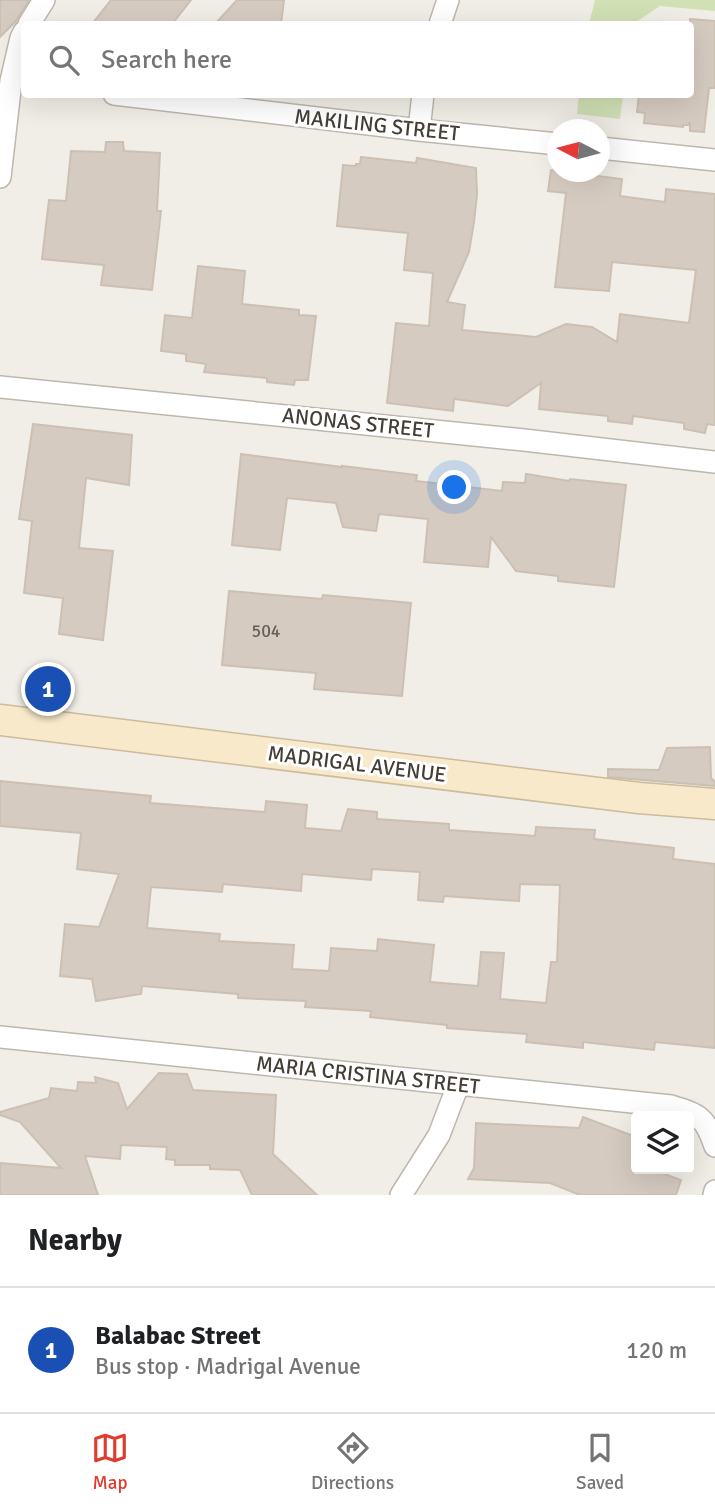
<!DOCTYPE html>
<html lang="en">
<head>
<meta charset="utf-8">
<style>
  body { margin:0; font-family:Signika,sans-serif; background:#f2f2f2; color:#202124 }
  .controls { position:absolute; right:21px; bottom:21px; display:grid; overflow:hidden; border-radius:7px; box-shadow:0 7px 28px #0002 }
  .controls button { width:63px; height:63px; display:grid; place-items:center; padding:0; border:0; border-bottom:2px solid #e0e0e0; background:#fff; color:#202124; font:35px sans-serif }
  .compass { position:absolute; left:547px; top:119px; width:63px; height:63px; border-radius:50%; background:#fff; box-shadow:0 7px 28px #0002; rotate:276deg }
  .you { position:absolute; left:455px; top:488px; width:24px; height:24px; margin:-18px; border:5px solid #fff; border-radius:50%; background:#1a73e8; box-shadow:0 0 0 10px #1a73e833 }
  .badge { display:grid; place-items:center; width:46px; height:46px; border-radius:50%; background:#e03b2f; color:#fff; font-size:23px; font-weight:700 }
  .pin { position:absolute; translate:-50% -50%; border:4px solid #fff; box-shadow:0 2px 7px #0006 }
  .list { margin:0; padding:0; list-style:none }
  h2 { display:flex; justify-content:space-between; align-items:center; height:91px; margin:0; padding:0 28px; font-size:30px }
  h2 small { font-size:23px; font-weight:400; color:#757577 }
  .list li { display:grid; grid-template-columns:46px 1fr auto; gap:21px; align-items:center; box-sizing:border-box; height:126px; padding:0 28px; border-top:2px solid #e0e0e0 }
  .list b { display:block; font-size:26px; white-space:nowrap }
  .list p { margin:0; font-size:23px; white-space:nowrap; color:#757577 }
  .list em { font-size:23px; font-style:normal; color:#757577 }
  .icon { flex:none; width:38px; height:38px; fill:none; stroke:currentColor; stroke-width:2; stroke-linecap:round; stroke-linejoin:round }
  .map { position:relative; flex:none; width:715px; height:1195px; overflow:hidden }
  .search { position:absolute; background:#fff; box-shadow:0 7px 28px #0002; left:21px; right:21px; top:21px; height:77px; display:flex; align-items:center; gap:18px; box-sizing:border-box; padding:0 24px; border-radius:7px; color:#757577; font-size:26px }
  .sheet { height:217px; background:#fff }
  nav { display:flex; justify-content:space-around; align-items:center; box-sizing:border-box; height:98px; border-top:2px solid #e0e0e0; background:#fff; font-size:19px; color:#757577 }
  nav a { display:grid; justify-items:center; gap:4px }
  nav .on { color:#e03b2f }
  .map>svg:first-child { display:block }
  .green { fill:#d1e1b5 }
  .building { fill:#d5cbc1; stroke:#ccc0b2; stroke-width:2; fill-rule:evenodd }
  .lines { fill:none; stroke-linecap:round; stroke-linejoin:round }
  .street-casing { stroke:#bfb7ae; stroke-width:24 }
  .secondary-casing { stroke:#ccbb9c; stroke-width:33 }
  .street { stroke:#fff; stroke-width:21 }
  .secondary { stroke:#f8e9cb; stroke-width:30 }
  .labels { text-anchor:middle; stroke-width:6; stroke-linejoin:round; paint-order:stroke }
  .number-label { font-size:18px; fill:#68615a }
  .street-label { font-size:21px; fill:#443e37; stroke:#fff }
</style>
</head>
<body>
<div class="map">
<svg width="715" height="1195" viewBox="0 0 715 1195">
  <rect width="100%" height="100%" fill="#f1eee7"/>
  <path class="green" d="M595,0H715V11L660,6L633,24H589Z
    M579,95H623L620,119L577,114Z"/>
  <path class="building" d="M0,0H29L16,21L0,37Z
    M111,0H191L172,24H92Z
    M237,0H284L281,24H215Z
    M690,19L715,21V88H709L704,132L690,131V123H689V125H683V127L644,123L645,113L637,112L639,94H690Z
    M106,142H123L124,151L160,153L157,211H161L152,290L101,285L104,265L42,259L49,200L66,201L71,151L105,152Z
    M361,157L416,163L417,158L476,168L477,194L474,222L469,252L447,302L465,305L462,330L536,337L566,324L592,327L617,342L620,314L689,323L696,270L612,262L609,291L555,287L566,193L548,191L551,170L622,179L620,196L665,202L666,189L715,194V425L707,424L705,433L684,429V423L633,416L632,424L608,421V416L539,409L541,383L508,406L454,399L453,411L387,403L396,323L429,326L433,273L404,270L408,233L337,226L343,165L356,166V164H360Z
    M198,266L245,271L242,304L299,310V315L316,316L308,380H295L294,385L267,382V378L204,372L206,364L186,361V354L161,351L165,315L192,318Z
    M33,424L132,435L129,485L86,478L79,548L113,551L103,640L59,634L63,598L24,593L32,521L19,519Z
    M241,454L342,467V466L417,475L416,481L502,491L503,482L525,483L526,474L569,481L570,479L626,485L614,587L558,581V576L516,571L491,537L488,567L424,562L428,519L379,514L376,531L343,527L336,503L287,498L280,550L232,545Z
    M229,591L322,599L323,595L411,603L402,696L314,689L316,673L222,665Z
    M710,747L711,778L715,782V786L608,777V769L659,770L667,748Z
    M0,781L151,796L150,803L265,812L266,801L307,805L305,828L341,831L348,809L377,812V819L449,824V830L535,836L536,827L595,830L594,839L674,848L673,859L715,864V1048L655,1042L654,1050L583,1042V1048L526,1042L527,1034L447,1028V1025L370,1017L371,1011L305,1007L306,1001L238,998V994L142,986L141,994L96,1001L92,979L60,976L65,924L99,927L119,874L77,869L81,833L0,826ZM372,869L420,872L418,900L443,902L444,896L519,901L520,884L560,885L557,962H551L546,1003L500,999L504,953L481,952L478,986L430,982L434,945L378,939L377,951L331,948L329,971L292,969L294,945L219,941L220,934L147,928L151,887L222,892L223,884L301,891L302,874L371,880Z
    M159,1073L187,1074L193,1090L276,1095L273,1154L317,1195H252L240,1170L210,1169V1165H175V1160L166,1159L167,1147L121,1145L120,1159L85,1156L98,1195H0V1163L61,1168L20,1122L0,1115V1112L49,1098L51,1088L77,1091L78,1082L96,1083L95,1077L118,1083L127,1109Z
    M583,1117L636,1137V1169H651L681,1180L676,1195H580L550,1183L468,1179L474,1168L476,1123L579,1128Z"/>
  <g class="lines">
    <defs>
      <path id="street" d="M29,24L44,0
        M440,24L448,0
        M114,94L419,130L558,144
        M419,130L423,94
        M600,148L715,160
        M0,177L11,81L21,38L24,32
        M0,387L524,440L715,462
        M0,1037L671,1106C700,1115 705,1117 715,1146
        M401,1195L439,1135L458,1085
        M714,1195L715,1191"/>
      <path id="secondary" d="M0,720L639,798L715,804"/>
    </defs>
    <use href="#street" class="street-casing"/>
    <use href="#secondary" class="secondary-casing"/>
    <use href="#street" class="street"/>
    <use href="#secondary" class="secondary"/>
  </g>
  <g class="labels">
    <g class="number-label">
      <text x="266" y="637">504</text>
    </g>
    <g class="street-label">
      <text transform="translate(377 125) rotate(6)" y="7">MAKILING STREET</text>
      <text transform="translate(358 423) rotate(6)" y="7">ANONAS STREET</text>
      <text transform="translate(357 764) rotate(7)" y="7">MADRIGAL AVENUE</text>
      <text transform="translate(368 1075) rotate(6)" y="7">MARIA CRISTINA STREET</text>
    </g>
  </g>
</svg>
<div class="controls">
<button><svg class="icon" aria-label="layers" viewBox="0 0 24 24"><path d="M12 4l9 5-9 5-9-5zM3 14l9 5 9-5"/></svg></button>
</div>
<svg class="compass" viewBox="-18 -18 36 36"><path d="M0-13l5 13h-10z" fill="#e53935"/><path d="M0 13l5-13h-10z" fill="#757577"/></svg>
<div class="you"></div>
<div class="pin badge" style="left:48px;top:689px;background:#1a4fb4">1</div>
<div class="search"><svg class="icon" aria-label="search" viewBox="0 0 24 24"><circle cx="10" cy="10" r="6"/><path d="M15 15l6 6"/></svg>Search here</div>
</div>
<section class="sheet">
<h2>Nearby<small></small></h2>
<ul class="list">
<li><span class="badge" style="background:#1a4fb4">1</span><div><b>Balabac Street</b><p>Bus stop · Madrigal Avenue</p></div><em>120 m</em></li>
</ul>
</section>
<nav>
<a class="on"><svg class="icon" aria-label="map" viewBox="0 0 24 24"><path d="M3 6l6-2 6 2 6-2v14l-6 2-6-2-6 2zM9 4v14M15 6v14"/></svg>Map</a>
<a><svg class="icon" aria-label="directions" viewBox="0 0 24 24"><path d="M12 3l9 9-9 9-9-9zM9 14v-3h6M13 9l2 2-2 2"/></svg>Directions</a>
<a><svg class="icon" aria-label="saved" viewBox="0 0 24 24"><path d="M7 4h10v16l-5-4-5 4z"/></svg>Saved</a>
</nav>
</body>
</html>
